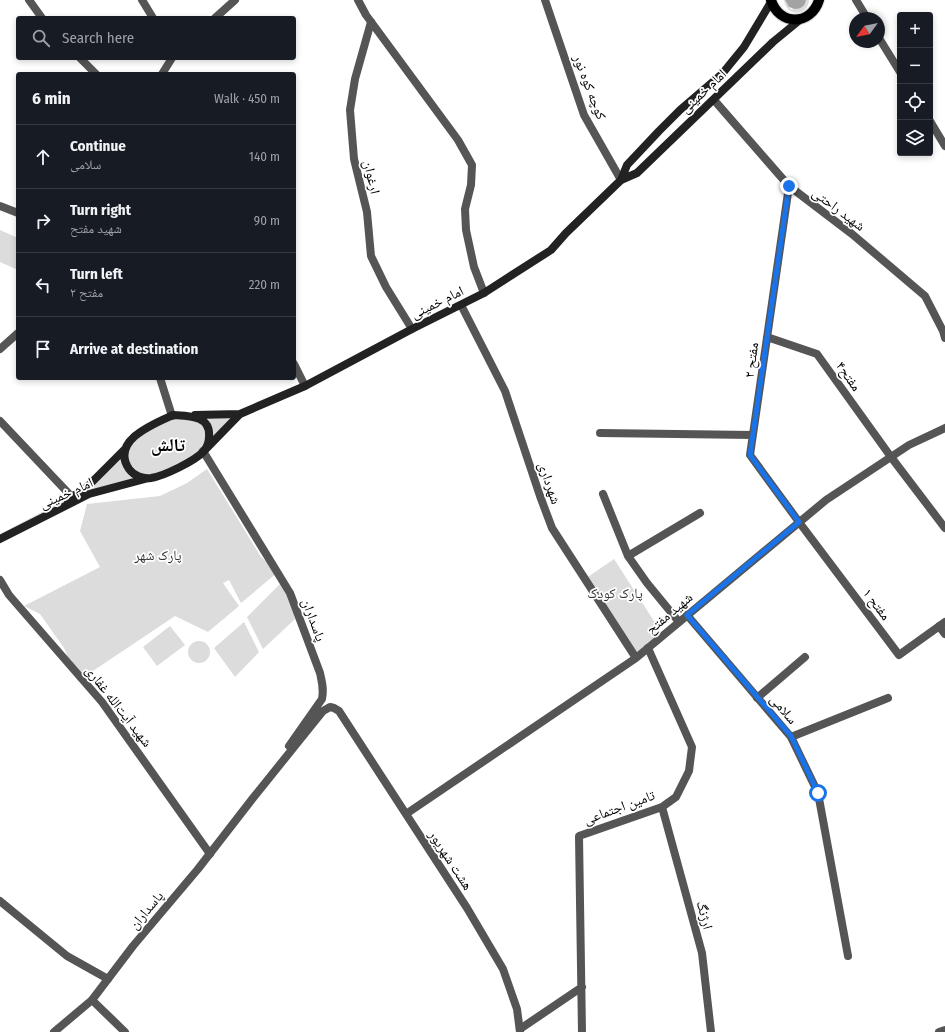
<!DOCTYPE html>
<html lang="en">
<head>
<meta charset="utf-8">
<style>
  body { margin:0; font-family:"Fira Sans Condensed","Noto Naskh Arabic",sans-serif; background:#20242c; color:#f1f3f6 }
  .controls { position:absolute; right:12px; top:12px; display:grid; overflow:hidden; border-radius:4px; box-shadow:0 2px 6px #0003 }
  .controls button { width:36px; height:36px; display:grid; place-items:center; padding:0; border:0; border-bottom:1px solid #363941; background:#171b24; color:#f1f3f6; font:20px sans-serif }
  .compass { position:absolute; left:849px; top:12px; width:36px; height:36px; border-radius:50%; background:#171b24; box-shadow:0 2px 6px #0003; rotate:237deg }
  .stop { position:absolute; width:12px; height:12px; margin:-9px; border:3px solid #1a73e8; border-radius:50%; background:#fff }
  .stop.end { background:#1a73e8; border-color:#fff; box-shadow:0 1px 4px #0008 }
  .list { margin:0; padding:0; list-style:none }
  h2 { display:flex; justify-content:space-between; align-items:center; height:52px; margin:0; padding:0 16px; font-size:17px }
  h2 small { font-size:13px; font-weight:400; color:#9ea1a6 }
  .list li { display:grid; grid-template-columns:26px 1fr auto; gap:12px; align-items:center; box-sizing:border-box; height:64px; padding:0 16px; border-top:1px solid #363941 }
  .list b { display:block; font-size:15px; white-space:nowrap }
  .list p { margin:0; font-size:13px; white-space:nowrap; color:#9ea1a6 }
  .list em { font-size:13px; font-style:normal; color:#9ea1a6 }
  .icon { flex:none; width:22px; height:22px; fill:none; stroke:currentColor; stroke-width:2; stroke-linecap:round; stroke-linejoin:round }
  .map { position:relative; flex:none; width:945px; height:1032px; overflow:hidden }
  .search { position:absolute; background:#171b24; box-shadow:0 2px 6px #0003; left:16px; top:16px; width:280px; height:44px; display:flex; align-items:center; gap:10px; box-sizing:border-box; padding:0 14px; border-radius:4px; color:#9ea1a6; font-size:15px }
  .panel { position:absolute; background:#171b24; box-shadow:0 2px 6px #0003; left:16px; top:72px; width:280px; height:308px; border-radius:4px }
  .map>svg:first-child { display:block }
  .green { fill:#dcdcdc }
  .water { fill:#a3a3a3 }
  .lines { fill:none; stroke-linecap:round; stroke-linejoin:round }
  .primary-casing { stroke:#dbdbdb; stroke-width:12 }
  .minor { stroke:#555; stroke-width:8 }
  .tertiary { stroke:#555; stroke-width:8 }
  .secondary { stroke:#222; stroke-width:8 }
  .primary { stroke:#000; stroke-width:10 }
  .route { stroke:#1a73e8; stroke-width:5 }
  .labels { text-anchor:middle; stroke-width:3.5; stroke-linejoin:round; paint-order:stroke }
  .street-label { font-size:14px; fill:#000; stroke:#fff }
  .park-label { font-size:14px; fill:#333; stroke:#fff }
  .district-label { font-size:18px; font-weight:bold; fill:#000; stroke:#fff }
</style>
</head>
<body>
<div class="map">
<svg width="945" height="1032" viewBox="0 0 945 1032">
  <rect width="100%" height="100%" fill="#fff"/>
  <path class="green" d="M784,0H787H785L789,7L791,9L805,3L806,0H809C808,17 786,17 784,0Z
    M0,230L18,238V270L0,262Z
    M240,414L184,464L89,494L0,539V534L84,490L130,440L172,416Z
    M207,469L261,557L278,572L241,603L229,580L223,583L239,606L208,632L175,616L78,681L64,648L40,614L24,606L100,567L80,531L87,504L160,496L187,483Z
    M614,559L663,635L636,658L585,579Z
    M283,581L290,593L295,619L263,649L247,617Z
    M244,622L259,652L235,677L214,648Z
    M170,626L185,645L157,666L143,647Z
    M188 652a11 11 0 1 1 22 0a11 11 0 1 1-22 0Z"/>
  <path class="water" d="M785,0H806C805,6 801,9 795,9L789,7Z"/>
  <g class="lines">
    <defs>
      <path id="primary" d="M771,0C779,26 811,26 819,0"/>
    </defs>
    <use href="#primary" class="primary-casing"/>
    <path class="minor" d="M29,0L42,18
      M545,0L584,115L621,180
      M856,0L867,18
      M371,22L355,79L350,110L354,159L367,212L371,256L386,287L412,329
      M879,38L900,72
      M80,58L96,74
      M930,121L945,146
      M789,186L750,455L799,522L899,655L945,622
      M767,337L817,354L891,457L945,528
      M0,349L18,333
      M0,421L72,497
      M600,433L753,435
      M603,494L628,556L647,583L679,622
      M628,556L700,513
      M0,580L9,595L102,702L210,854
      M687,615L791,737L818,793L848,956
      M939,626L945,634
      M757,698L805,657
      M791,737L888,698
      M662,807L702,953L711,1032
      M0,901L67,956L108,979
      M92,1000L125,1032
      M520,1029L582,987
      M582,1032L579,836L662,807L676,797L689,771L692,747L648,648"/>
    <path class="tertiary" d="M142,0L153,18
      M358,0L366,15L458,140L472,165L471,185L465,209L466,230L474,267L484,293
      M215,18L235,0
      M162,74L172,58
      M714,100L789,186L852,234L925,296L943,331L945,338
      M0,206L18,213
      M461,305L505,391L540,496L552,528L636,658
      M294,364L305,386
      M160,378L172,416
      M203,451L290,593L320,673C322,682 324,689 322,699L289,746
      M406,814L636,658L826,500L909,445L945,428
      M54,1032L92,1000L133,946L198,869L253,798L323,711L330,707L334,708L339,711L467,908L503,969L517,1009L520,1032
      M939,1032L945,1030"/>
    <path class="secondary" d="M621,180L627,165L659,131L680,110L722,74L744,47L771,2
      M173,415C188,416 211,415 209,437C209,442 207,447 204,451C195,461 164,476 151,478C143,479 134,476 129,469C110,441 153,424 173,415Z
      M195,415L240,414
      M204,451L240,414L305,386L412,329L484,293L551,250L566,233L621,180L637,173L773,42L801,19
      M67,499L84,490L125,449
      M0,539L89,494L145,479"/>
    <use href="#primary" class="primary"/>
  </g>
  <g class="lines">
    <path class="route" d="M789,186L750,455L799,522L687,615L791,736L818,793"/>
  </g>
  <g class="labels">
    <g class="street-label">
      <text transform="translate(590 87) rotate(69)" y="5">کوچه کوه نور</text>
      <text transform="translate(703 91) rotate(-43)" y="5">امام خمینی</text>
      <text transform="translate(372 177) rotate(77)" y="5">ارغوان</text>
      <text transform="translate(839 209) rotate(37)" y="5">شهید راحتی</text>
      <text transform="translate(437 302) rotate(-26)" y="5">امام خمینی</text>
      <text transform="translate(751 360) rotate(-82)" y="5">مفتح ۲</text>
      <text transform="translate(849 376) rotate(55)" y="5">مفتح۴</text>
      <text transform="translate(550 483) rotate(71)" y="5">شهرداری</text>
      <text transform="translate(66 493) rotate(-24)" y="5">امام خمینی</text>
      <text transform="translate(877 604) rotate(53)" y="5">مفتح ۱</text>
      <text transform="translate(669 613) rotate(-40)" y="5">شهید مفتح</text>
      <text transform="translate(314 620) rotate(70)" y="5">پاسداران</text>
      <text transform="translate(119 706) rotate(52)" y="5">شهید آیت‌الله غفاری</text>
      <text transform="translate(784 709) rotate(50)" y="5">سلامی</text>
      <text transform="translate(619 807) rotate(-20)" y="5">تامین اجتماعی</text>
      <text transform="translate(451 860) rotate(57)" y="5">هشت شهریور</text>
      <text transform="translate(146 910) rotate(-50)" y="5">پاسداران</text>
      <text transform="translate(705 915) rotate(75)" y="5">ارژنگ</text>
    </g>
    <g class="park-label">
      <text x="158" y="560">پارک شهر</text>
      <text x="615" y="598">پارک کودک</text>
    </g>
    <g class="district-label">
      <text x="168" y="451">تالش</text>
    </g>
  </g>
</svg>
<div class="controls">
<button>+</button>
<button>−</button>
<button><svg class="icon" aria-label="locate" viewBox="0 0 24 24"><circle cx="12" cy="12" r="6"/><path d="M12 2v4M12 18v4M2 12h4M18 12h4"/></svg></button>
<button><svg class="icon" aria-label="layers" viewBox="0 0 24 24"><path d="M12 4l9 5-9 5-9-5zM3 14l9 5 9-5"/></svg></button>
</div>
<svg class="compass" viewBox="-18 -18 36 36"><path d="M0-13l5 13h-10z" fill="#e53935"/><path d="M0 13l5-13h-10z" fill="#9ea1a6"/></svg>
<div class="stop" style="left:818px;top:793px"></div>
<div class="stop end" style="left:789px;top:186px"></div>
<div class="search"><svg class="icon" aria-label="search" viewBox="0 0 24 24"><circle cx="10" cy="10" r="6"/><path d="M15 15l6 6"/></svg>Search here</div>
<section class="panel">
<h2>6 min<small>Walk · 450 m</small></h2>
<ul class="list">
<li><svg class="icon" aria-label="ahead" viewBox="0 0 24 24"><path d="M12 20V5M6 11l6-6 6 6"/></svg><div><b>Continue</b><p>سلامی</p></div><em>140 m</em></li>
<li><svg class="icon" aria-label="right" viewBox="0 0 24 24"><path d="M7 20v-9h11M14 6l5 5-5 5"/></svg><div><b>Turn right</b><p>شهید مفتح</p></div><em>90 m</em></li>
<li><svg class="icon" aria-label="left" viewBox="0 0 24 24"><path d="M17 20v-9H6M10 6l-5 5 5 5"/></svg><div><b>Turn left</b><p>مفتح ۲</p></div><em>220 m</em></li>
<li><svg class="icon" aria-label="arrive" viewBox="0 0 24 24"><path d="M6 21V4h12l-3 4 3 4H6"/></svg><div><b>Arrive at destination</b></div></li>
</ul>
</section>
</div>
</body>
</html>
